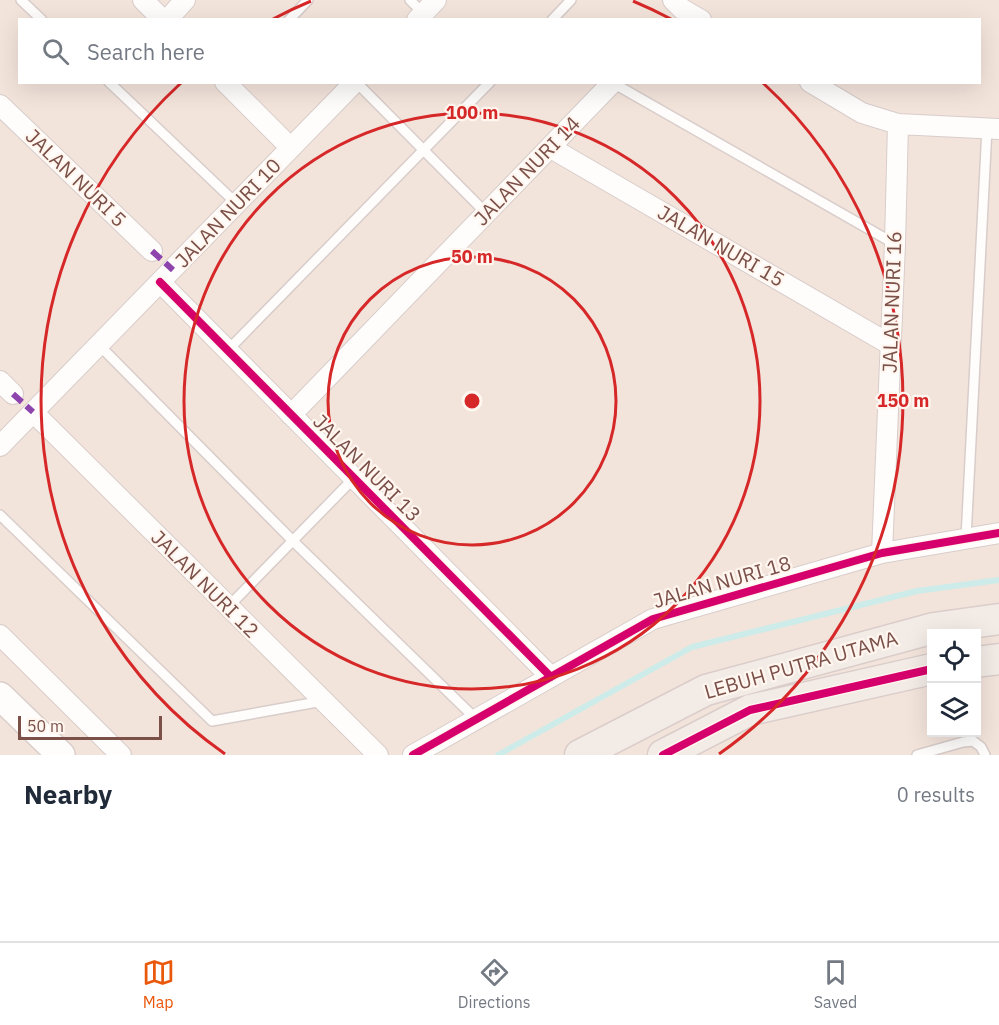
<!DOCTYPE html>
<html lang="en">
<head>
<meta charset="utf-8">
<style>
  body { margin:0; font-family:"IBM Plex Sans",sans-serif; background:#f2f2f3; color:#1f2937 }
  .controls { position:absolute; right:18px; bottom:18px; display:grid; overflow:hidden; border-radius:0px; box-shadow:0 6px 24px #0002 }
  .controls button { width:54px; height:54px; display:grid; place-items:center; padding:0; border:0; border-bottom:2px solid #e0e1e3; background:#fff; color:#1f2937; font:30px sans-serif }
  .scale { position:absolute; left:18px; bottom:15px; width:144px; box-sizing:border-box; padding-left:6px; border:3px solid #7b5049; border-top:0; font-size:16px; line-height:21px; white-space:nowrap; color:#7b5049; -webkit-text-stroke:4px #fff6ef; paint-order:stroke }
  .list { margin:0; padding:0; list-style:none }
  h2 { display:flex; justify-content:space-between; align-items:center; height:78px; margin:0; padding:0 24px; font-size:26px }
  h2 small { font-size:20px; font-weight:400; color:#747a83 }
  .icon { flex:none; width:33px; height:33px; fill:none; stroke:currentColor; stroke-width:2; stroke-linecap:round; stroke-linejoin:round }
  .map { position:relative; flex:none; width:999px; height:755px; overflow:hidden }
  .search { position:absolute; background:#fff; box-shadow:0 6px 24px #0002; left:18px; right:18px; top:18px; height:66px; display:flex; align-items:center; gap:15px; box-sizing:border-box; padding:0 21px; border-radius:0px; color:#747a83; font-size:22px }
  .sheet { height:186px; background:#fff }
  nav { display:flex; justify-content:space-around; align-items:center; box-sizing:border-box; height:84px; border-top:2px solid #e0e1e3; background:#fff; font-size:16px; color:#747a83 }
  nav a { display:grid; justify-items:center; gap:3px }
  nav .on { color:#ea580c }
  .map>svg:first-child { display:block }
  .residential { fill:#f3e4db; fill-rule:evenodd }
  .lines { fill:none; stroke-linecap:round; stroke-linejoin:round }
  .stream { stroke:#cdece9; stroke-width:6 }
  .lane-casing { stroke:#d8cdca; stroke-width:12 }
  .street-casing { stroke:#d8cdca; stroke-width:22 }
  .secondary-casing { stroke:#daceca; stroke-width:30 }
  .primary-casing { stroke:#dacdca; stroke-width:33 }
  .lane { stroke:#fefdfc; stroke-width:9 }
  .street { stroke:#fefdfc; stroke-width:20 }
  .secondary { stroke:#fefdfc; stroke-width:27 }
  .primary { stroke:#f3ebe6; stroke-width:30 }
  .quiet { stroke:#8e44ad; stroke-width:6; stroke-dasharray:12 6; stroke-linecap:butt }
  .cycleway-casing { stroke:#fff6ef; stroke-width:11 }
  .cycleway { stroke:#d6006c; stroke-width:8 }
  .ring { fill:none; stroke:#d62828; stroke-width:3 }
  .labels { text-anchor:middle; stroke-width:4.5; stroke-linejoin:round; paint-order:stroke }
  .street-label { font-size:20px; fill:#7b5049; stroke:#fff6ef }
  .centre { fill:#d62828; stroke:#fff6ef; stroke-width:3 }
  .ring-label { font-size:18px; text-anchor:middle; font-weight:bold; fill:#d62828; stroke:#fff6ef; stroke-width:4.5; stroke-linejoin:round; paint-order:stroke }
</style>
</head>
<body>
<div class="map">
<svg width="999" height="755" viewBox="0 0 999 755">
  <rect width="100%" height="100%" fill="#f9f2ed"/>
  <path class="residential" d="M0,0H999V755H0ZM20,20H980V82H20ZM932,634H976V732H932Z"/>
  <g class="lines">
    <path class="stream" d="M498,755L692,647L917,591L999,580"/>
    <defs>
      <path id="lane" d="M21,0L42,20
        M410,0L423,13
        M289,20L308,0
        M552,20L571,0
        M109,82L237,204
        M356,82L486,213
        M613,83L895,244
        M99,345L293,541L476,719
        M227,351L490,82
        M0,515L212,721L323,701
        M966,538L987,128
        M228,607L354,478
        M917,755L963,742L973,741L981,747L985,755"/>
      <path id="street" d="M143,0L163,20
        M673,0L682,9L701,20
        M167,20L185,0
        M417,20L436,0
        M225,82L291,148
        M810,82L862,113L898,124L999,129
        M0,105L152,251
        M551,148L891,345
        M160,282L551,677
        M0,381L13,394
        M33,412L378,755
        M291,415L613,82
        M0,446L355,82
        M882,553L895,244L898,124
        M0,635L121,755
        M413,755L653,619L882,553L999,533"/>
      <path id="secondary" d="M0,696L61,755"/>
      <path id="primary" d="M976,662L999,659
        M580,755L706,690L934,628L999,619
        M663,755L750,710L932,669"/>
    </defs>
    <use href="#lane" class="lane-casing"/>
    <use href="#street" class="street-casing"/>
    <use href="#secondary" class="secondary-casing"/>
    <use href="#primary" class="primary-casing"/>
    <use href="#lane" class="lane"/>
    <use href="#street" class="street"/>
    <use href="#secondary" class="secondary"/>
    <use href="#primary" class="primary"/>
    <path class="quiet" d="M152,251L173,270
      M13,394L33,412"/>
    <defs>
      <path id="cycleway" d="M160,282L551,677
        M413,755L653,619L882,553L999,533
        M663,755L750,710L932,669"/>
    </defs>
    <use href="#cycleway" class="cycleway-casing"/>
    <use href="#cycleway" class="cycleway"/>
  </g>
  <g class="ring">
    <circle cx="472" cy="401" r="144"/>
    <circle cx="472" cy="401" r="288"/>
    <path d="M225 754A431 431 0 0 1 181 83M273 19A431 431 0 0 1 311 1M633 1A431 431 0 0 1 671 19M763 83A431 431 0 0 1 719 754"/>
  </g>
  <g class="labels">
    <g class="street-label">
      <text transform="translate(527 171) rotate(-46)" y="7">JALAN NURI 14</text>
      <text transform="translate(76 178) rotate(44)" y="7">JALAN NURI 5</text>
      <text transform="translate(228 213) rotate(-46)" y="7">JALAN NURI 10</text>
      <text transform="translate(721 246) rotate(30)" y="7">JALAN NURI 15</text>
      <text transform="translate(892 302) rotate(-88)" y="7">JALAN NURI 16</text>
      <text transform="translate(367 468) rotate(45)" y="7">JALAN NURI 13</text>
      <text transform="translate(722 582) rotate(-16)" y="7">JALAN NURI 18</text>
      <text transform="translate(205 584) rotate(45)" y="7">JALAN NURI 12</text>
      <text transform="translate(801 665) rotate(-16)" y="7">LEBUH PUTRA UTAMA</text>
    </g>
  </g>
  <circle cx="472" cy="401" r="9" class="centre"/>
  <g class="ring-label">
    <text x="472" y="119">100 m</text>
    <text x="472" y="263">50 m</text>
    <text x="903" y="407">150 m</text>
  </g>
</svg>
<div class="controls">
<button><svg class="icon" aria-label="locate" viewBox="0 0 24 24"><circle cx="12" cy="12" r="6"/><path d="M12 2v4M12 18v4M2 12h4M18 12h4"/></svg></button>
<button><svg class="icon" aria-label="layers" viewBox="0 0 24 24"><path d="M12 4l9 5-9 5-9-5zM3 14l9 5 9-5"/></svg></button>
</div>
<div class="scale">50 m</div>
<div class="search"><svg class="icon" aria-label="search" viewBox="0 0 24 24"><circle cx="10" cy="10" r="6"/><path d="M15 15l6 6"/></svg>Search here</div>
</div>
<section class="sheet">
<h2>Nearby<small>0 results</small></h2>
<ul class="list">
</ul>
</section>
<nav>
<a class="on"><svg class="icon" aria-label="map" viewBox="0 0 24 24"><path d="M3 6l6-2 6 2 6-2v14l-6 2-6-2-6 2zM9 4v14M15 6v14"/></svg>Map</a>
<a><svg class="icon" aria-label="directions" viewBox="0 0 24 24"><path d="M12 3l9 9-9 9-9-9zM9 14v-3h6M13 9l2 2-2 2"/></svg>Directions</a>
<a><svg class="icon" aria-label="saved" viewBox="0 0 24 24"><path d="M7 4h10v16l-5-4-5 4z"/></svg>Saved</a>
</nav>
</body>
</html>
